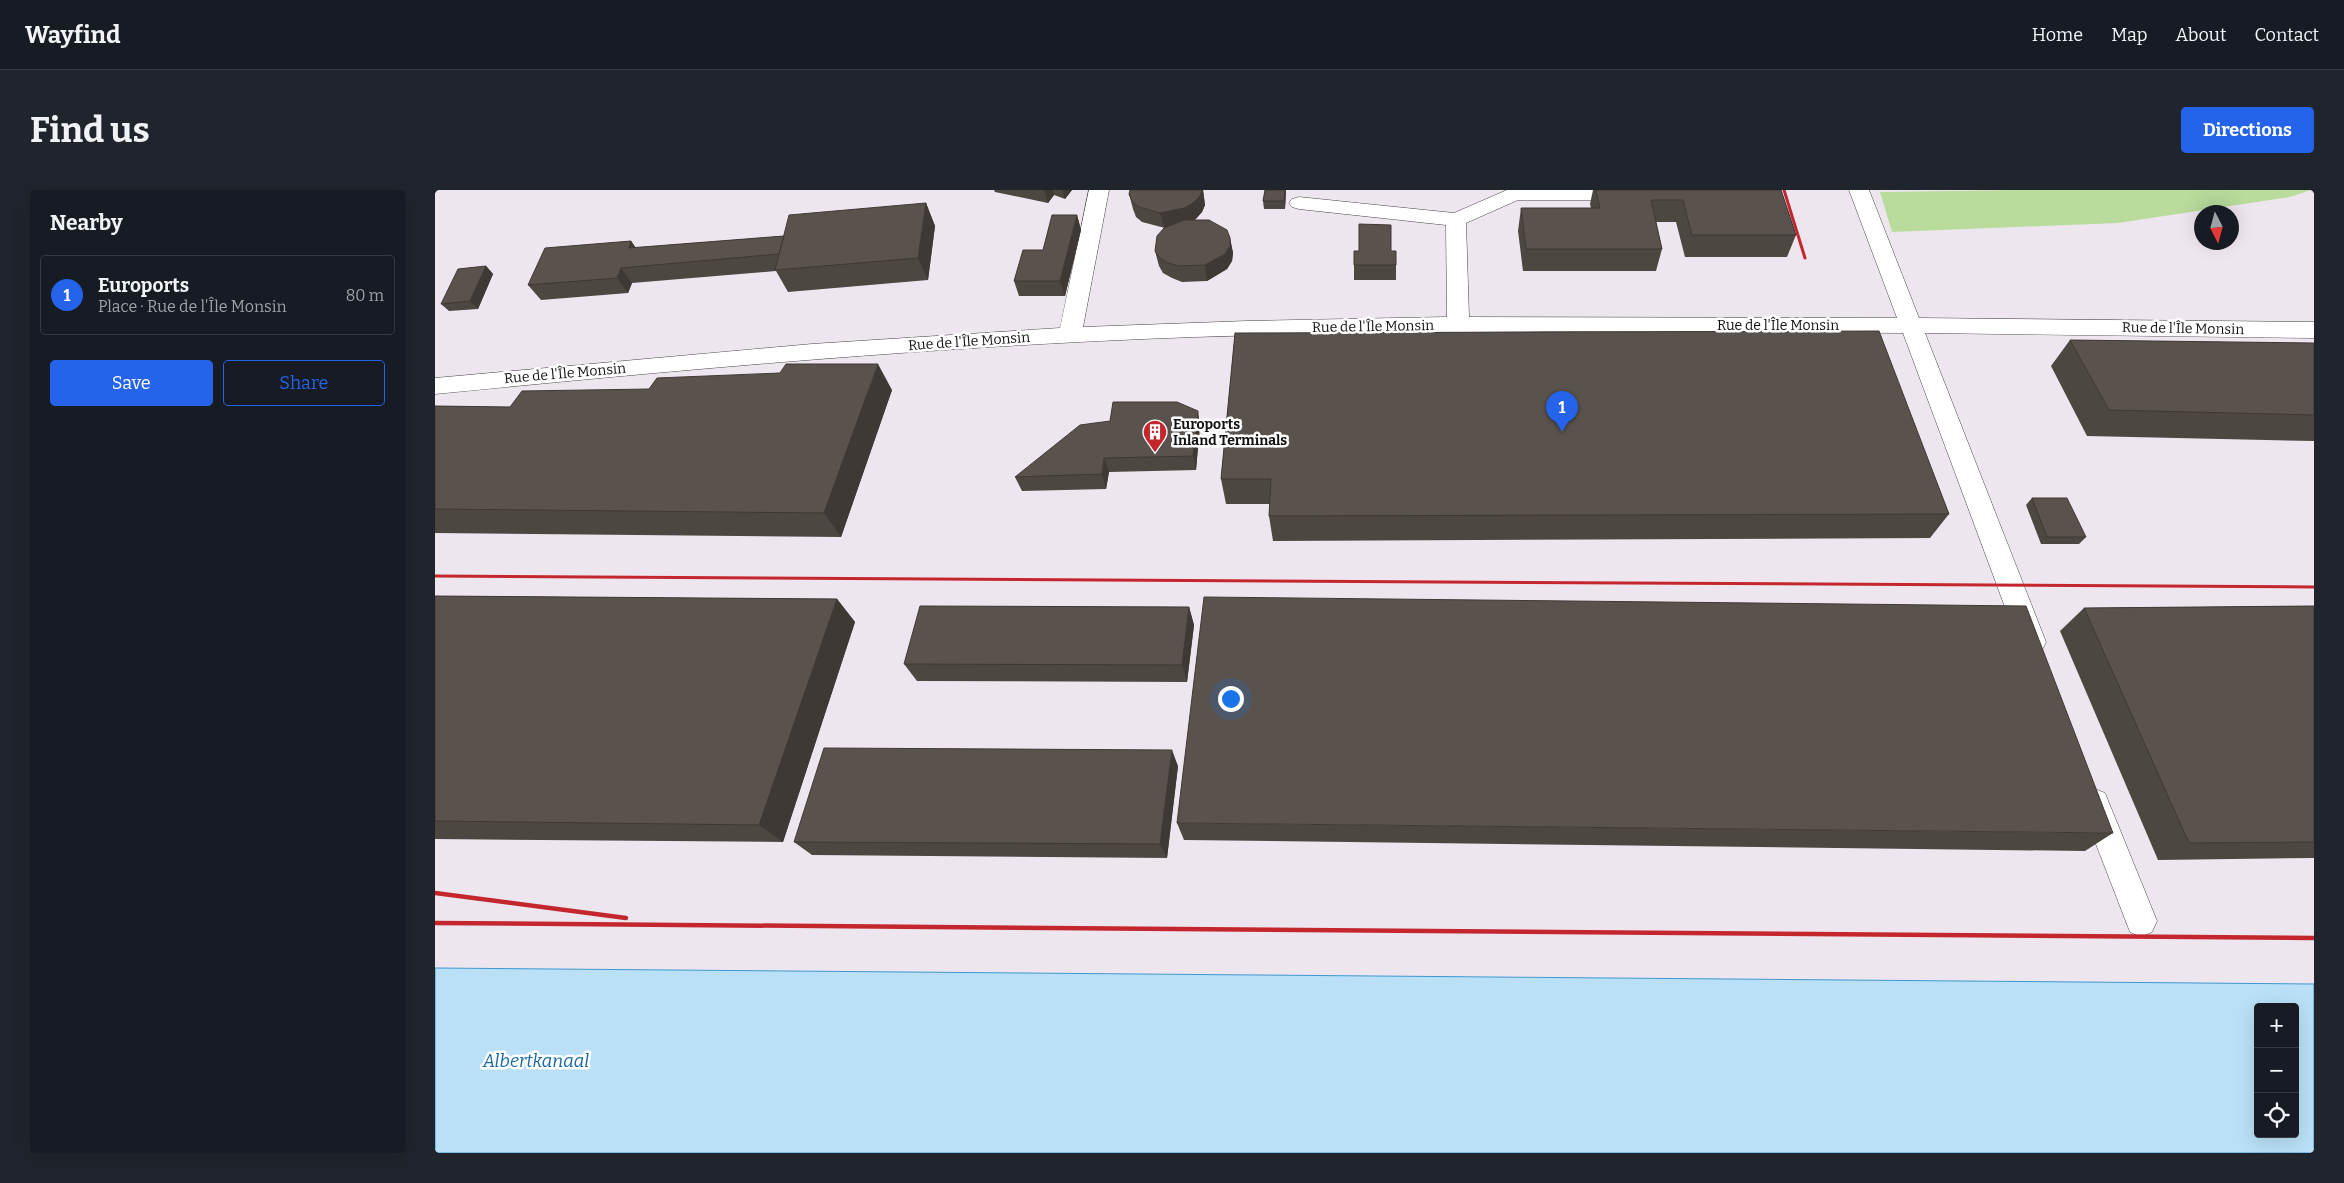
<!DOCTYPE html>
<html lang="en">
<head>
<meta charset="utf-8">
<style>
  body { margin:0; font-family:Bitter,serif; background:#20242c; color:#f1f3f6 }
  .controls { position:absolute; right:15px; bottom:15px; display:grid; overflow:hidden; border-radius:5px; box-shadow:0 5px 20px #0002 }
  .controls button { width:45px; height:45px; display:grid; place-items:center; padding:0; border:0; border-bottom:1px solid #363941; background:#171b24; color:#f1f3f6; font:25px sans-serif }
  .compass { position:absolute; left:1759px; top:15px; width:45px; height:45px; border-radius:50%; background:#171b24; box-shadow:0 5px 20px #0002; rotate:174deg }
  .you { position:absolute; left:795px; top:508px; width:18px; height:18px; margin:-12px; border:4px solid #fff; border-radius:50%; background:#1a73e8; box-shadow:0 0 0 8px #1a73e833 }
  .badge { display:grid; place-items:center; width:32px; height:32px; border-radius:50%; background:#2563eb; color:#fff; font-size:16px; font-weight:700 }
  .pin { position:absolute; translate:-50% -41px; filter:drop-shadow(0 1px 2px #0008) }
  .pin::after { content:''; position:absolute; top:26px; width:18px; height:15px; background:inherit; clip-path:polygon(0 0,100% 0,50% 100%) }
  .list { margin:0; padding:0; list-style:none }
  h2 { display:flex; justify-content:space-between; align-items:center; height:65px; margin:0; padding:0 20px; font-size:21px }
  h2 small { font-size:16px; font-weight:400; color:#9ea1a6 }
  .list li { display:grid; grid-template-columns:32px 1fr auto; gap:15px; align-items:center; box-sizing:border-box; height:80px; margin:0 10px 10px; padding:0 10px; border:1px solid #363941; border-radius:5px }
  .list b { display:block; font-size:19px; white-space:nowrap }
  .list p { margin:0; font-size:16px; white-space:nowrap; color:#9ea1a6 }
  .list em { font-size:16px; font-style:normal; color:#9ea1a6 }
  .actions { display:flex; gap:10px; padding:15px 20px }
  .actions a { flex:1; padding:11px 0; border:1px solid #2563eb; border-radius:5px; text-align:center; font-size:18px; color:#2563eb }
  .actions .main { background:#2563eb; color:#fff }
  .icon { flex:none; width:28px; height:28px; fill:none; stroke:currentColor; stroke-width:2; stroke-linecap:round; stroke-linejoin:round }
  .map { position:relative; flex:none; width:1879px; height:963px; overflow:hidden; border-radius:5px }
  header { display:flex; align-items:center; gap:30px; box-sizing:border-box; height:70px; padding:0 25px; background:#171b24; border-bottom:1px solid #363941 }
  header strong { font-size:24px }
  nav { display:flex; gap:28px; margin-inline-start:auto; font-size:18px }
  .intro { display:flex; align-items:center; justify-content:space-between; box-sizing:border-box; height:120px; padding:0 30px }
  h1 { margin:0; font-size:35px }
  .button { padding:12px 22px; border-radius:5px; background:#2563eb; color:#fff; font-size:18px; font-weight:700 }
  main { display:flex; gap:30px; padding:0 30px }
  aside { flex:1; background:#171b24; border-radius:5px; box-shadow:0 5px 20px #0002 }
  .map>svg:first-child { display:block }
  .industrial { fill:#eee6ef; fill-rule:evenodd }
  .forest { fill:#b9dc9c }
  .water { fill:#b9e0f7; stroke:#3f96cf; fill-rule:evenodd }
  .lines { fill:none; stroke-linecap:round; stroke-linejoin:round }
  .minor-casing { stroke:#444; stroke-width:1 }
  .minor { fill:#fff; fill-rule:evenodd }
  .rail-far1 { stroke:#c4262e; stroke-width:3 }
  .rail { stroke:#c4262e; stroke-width:4.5 }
  .wall { fill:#4d4742 }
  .shaded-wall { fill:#3f3936 }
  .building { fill:#5a524d; stroke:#3f3936 }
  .labels { text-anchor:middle; stroke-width:5; stroke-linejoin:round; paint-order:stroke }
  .street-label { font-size:14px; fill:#111; stroke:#fff }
  .poi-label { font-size:14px; font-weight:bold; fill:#111; stroke:#fff; text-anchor:start }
  .near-water-label { font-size:18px; font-style:italic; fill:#1768a6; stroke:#fff }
</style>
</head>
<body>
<header>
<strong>Wayfind</strong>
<nav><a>Home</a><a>Map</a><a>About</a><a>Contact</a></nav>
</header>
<div class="intro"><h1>Find us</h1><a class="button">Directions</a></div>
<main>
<aside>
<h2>Nearby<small></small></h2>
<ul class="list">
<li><span class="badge">1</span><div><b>Euroports</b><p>Place · Rue de l'Île Monsin</p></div><em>80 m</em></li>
</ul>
<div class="actions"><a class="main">Save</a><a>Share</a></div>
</aside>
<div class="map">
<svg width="1879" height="963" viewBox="0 0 1879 963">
  <rect width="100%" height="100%" fill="#fffdf5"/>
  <path class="industrial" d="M0,0H1879V794L0,778ZM1766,22H1796V52H1766Z"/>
  <path class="forest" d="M1581,0H1876L1855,7L1683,33L1457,42L1445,2Z"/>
  <path class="water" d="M0,778L1879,794V963H0ZM1823,817H1860V944H1823Z"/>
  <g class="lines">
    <defs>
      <path id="minor" d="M654,0H674L648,137L812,131L1012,127L1011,35L864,19L857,17L854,13L857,9L864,7L1019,23L1072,0H1237L1238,4L1235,8L1228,10H1083L1031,33L1034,127L1462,128L1414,0H1434L1484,128L1879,132V148L1490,143L1611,452L1607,460L1597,463L1587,460L1583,452L1468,143C1231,142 995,139 759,147C505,156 252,179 0,204V188L377,154L625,138Z
        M1660,599L1670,603L1722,731L1717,742L1706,747L1695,742L1645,613L1650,603Z"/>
    </defs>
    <use href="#minor" class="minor-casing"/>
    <use href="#minor" class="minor"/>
    <path class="rail-far1" d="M1349,0L1370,68
      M0,386L1879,397"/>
    <path class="rail" d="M0,703L191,728
      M0,733L1879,748"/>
  </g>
  <path class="wall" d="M559,0H637L630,9L619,5L613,13L560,2Z
    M695,0H768L770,15L767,22L759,30L795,48L798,63L797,71L792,79L772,91L747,92L737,88L728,83L724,76L720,61L730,38L707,32L701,27L698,19L694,4Z
    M830,0H851L850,19H829L828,11Z
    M1158,0H1346L1361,45L1352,67H1250L1241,32H1221L1227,59L1221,81H1088L1083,41L1086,18H1156L1155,14Z
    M491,13L500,36L493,90L353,102L341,81L197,93L193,103L106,110L93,95L196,51L201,58L349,46Z
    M642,25L646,40L630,106H584L579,91Z
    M956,61H961V90H919V75Z
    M51,76L58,84L43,119L14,121L6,114Z
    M800,143L1514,324L1495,348L838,351L834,326L835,314H791L786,289Z
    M1635,150L1879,153V251L1652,246L1616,176Z
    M457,200L406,347L0,343V216L75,217Z
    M765,235L761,280L674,282L671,299L587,301L580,287Z
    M1597,308L1651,347L1644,354H1606L1591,315Z
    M0,406L402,409L420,432L348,652L0,649Z
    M1879,416V668L1723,670L1625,441L1649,418Z
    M754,417L759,435L752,492L482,491L469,474Z
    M743,576L732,668L377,665L359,652Z
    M742,633L1678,643L1650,661L749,650Z"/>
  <path class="shaded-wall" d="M609,0H618L619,5L613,13Z
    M627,0H637L630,9Z
    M768,0L770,15L767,22L761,29L752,34L729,38L725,23Z
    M850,0H851L850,19L849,11Z
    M491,13L500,36L493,90L483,68Z
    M642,25L646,40L630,106L625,91Z
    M795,48L798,63L797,71L792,79L772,91L770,75Z
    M196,51L207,67L194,58Z
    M51,76L58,84L43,119L35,111Z
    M186,78L197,93L193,103L182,88Z
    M443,174L457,200L406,347L389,323Z
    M763,221L765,235L761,280L758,266Z
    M669,268L674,282L671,299L667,284Z
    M402,409L420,432L348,652L324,635Z
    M754,417L759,435L752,492L747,475Z
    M737,560L743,576L732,668L725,654Z"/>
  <path class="building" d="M695,0H767L765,6L758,13L749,18L725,23L704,17L697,11L694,4Z
    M830,0H850L849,11H828Z
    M1161,0H1346L1361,45H1257L1248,10H1216L1227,59H1091L1086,18H1165Z
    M491,13L483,68L340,80L354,25Z
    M617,25H642L625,91H579L588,60H608Z
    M749,30H774L792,40L795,48V56L790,64L770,75L744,76L733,73L725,68L720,61L722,46L729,38Z
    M924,34L956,35V61H961V75H919V61H924Z
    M349,46L344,64L186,78L182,88L93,95L110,58L196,51L194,58Z
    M51,76L35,111L6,114L23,79Z
    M1444,141L1514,324L834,326L836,289H786L800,143Z
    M1635,150L1879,153V225L1674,220Z
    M351,174H443L389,323L0,319V216L75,217L87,201L214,199L222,188L345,183Z
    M678,212H742L763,221L758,266L669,268L667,284L580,287L645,235L675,231Z
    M1597,308H1632L1651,347H1612Z
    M0,406L402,409L324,635L0,631Z
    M769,407L1591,416L1678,643L742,633Z
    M485,416L754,417L747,475L469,474Z
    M1879,416V652L1754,653L1649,418Z
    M389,558L737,560L725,654L359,652Z"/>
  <defs>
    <symbol id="building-pin" viewBox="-11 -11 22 30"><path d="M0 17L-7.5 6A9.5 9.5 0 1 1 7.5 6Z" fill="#c4262e" stroke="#fff"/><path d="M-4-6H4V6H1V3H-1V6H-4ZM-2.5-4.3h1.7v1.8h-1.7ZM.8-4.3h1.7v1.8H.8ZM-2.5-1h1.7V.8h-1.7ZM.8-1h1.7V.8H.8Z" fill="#fff"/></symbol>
  </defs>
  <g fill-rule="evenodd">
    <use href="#building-pin" x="706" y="228" width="28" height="38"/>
  </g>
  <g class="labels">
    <g class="street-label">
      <text x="1343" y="140">Rue de l'Île Monsin</text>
      <text transform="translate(938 136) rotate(-1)" y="5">Rue de l'Île Monsin</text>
      <text transform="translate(1748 138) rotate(1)" y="5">Rue de l'Île Monsin</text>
      <text transform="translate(534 151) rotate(-4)" y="5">Rue de l'Île Monsin</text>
      <text transform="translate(130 183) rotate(-5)" y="5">Rue de l'Île Monsin</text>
    </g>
    <g class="poi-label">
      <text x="738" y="239">Euroports<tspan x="738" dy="16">Inland Terminals</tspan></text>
    </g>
    <g class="near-water-label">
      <text x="101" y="877">Albertkanaal</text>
    </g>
  </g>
</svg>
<div class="controls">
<button>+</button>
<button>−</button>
<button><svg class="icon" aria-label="locate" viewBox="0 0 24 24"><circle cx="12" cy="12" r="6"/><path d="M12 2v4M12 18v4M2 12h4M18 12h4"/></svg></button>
</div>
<svg class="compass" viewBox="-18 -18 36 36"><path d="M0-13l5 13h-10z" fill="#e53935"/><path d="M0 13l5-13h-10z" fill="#9ea1a6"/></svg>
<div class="you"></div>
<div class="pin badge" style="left:1127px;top:242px">1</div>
</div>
</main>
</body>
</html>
